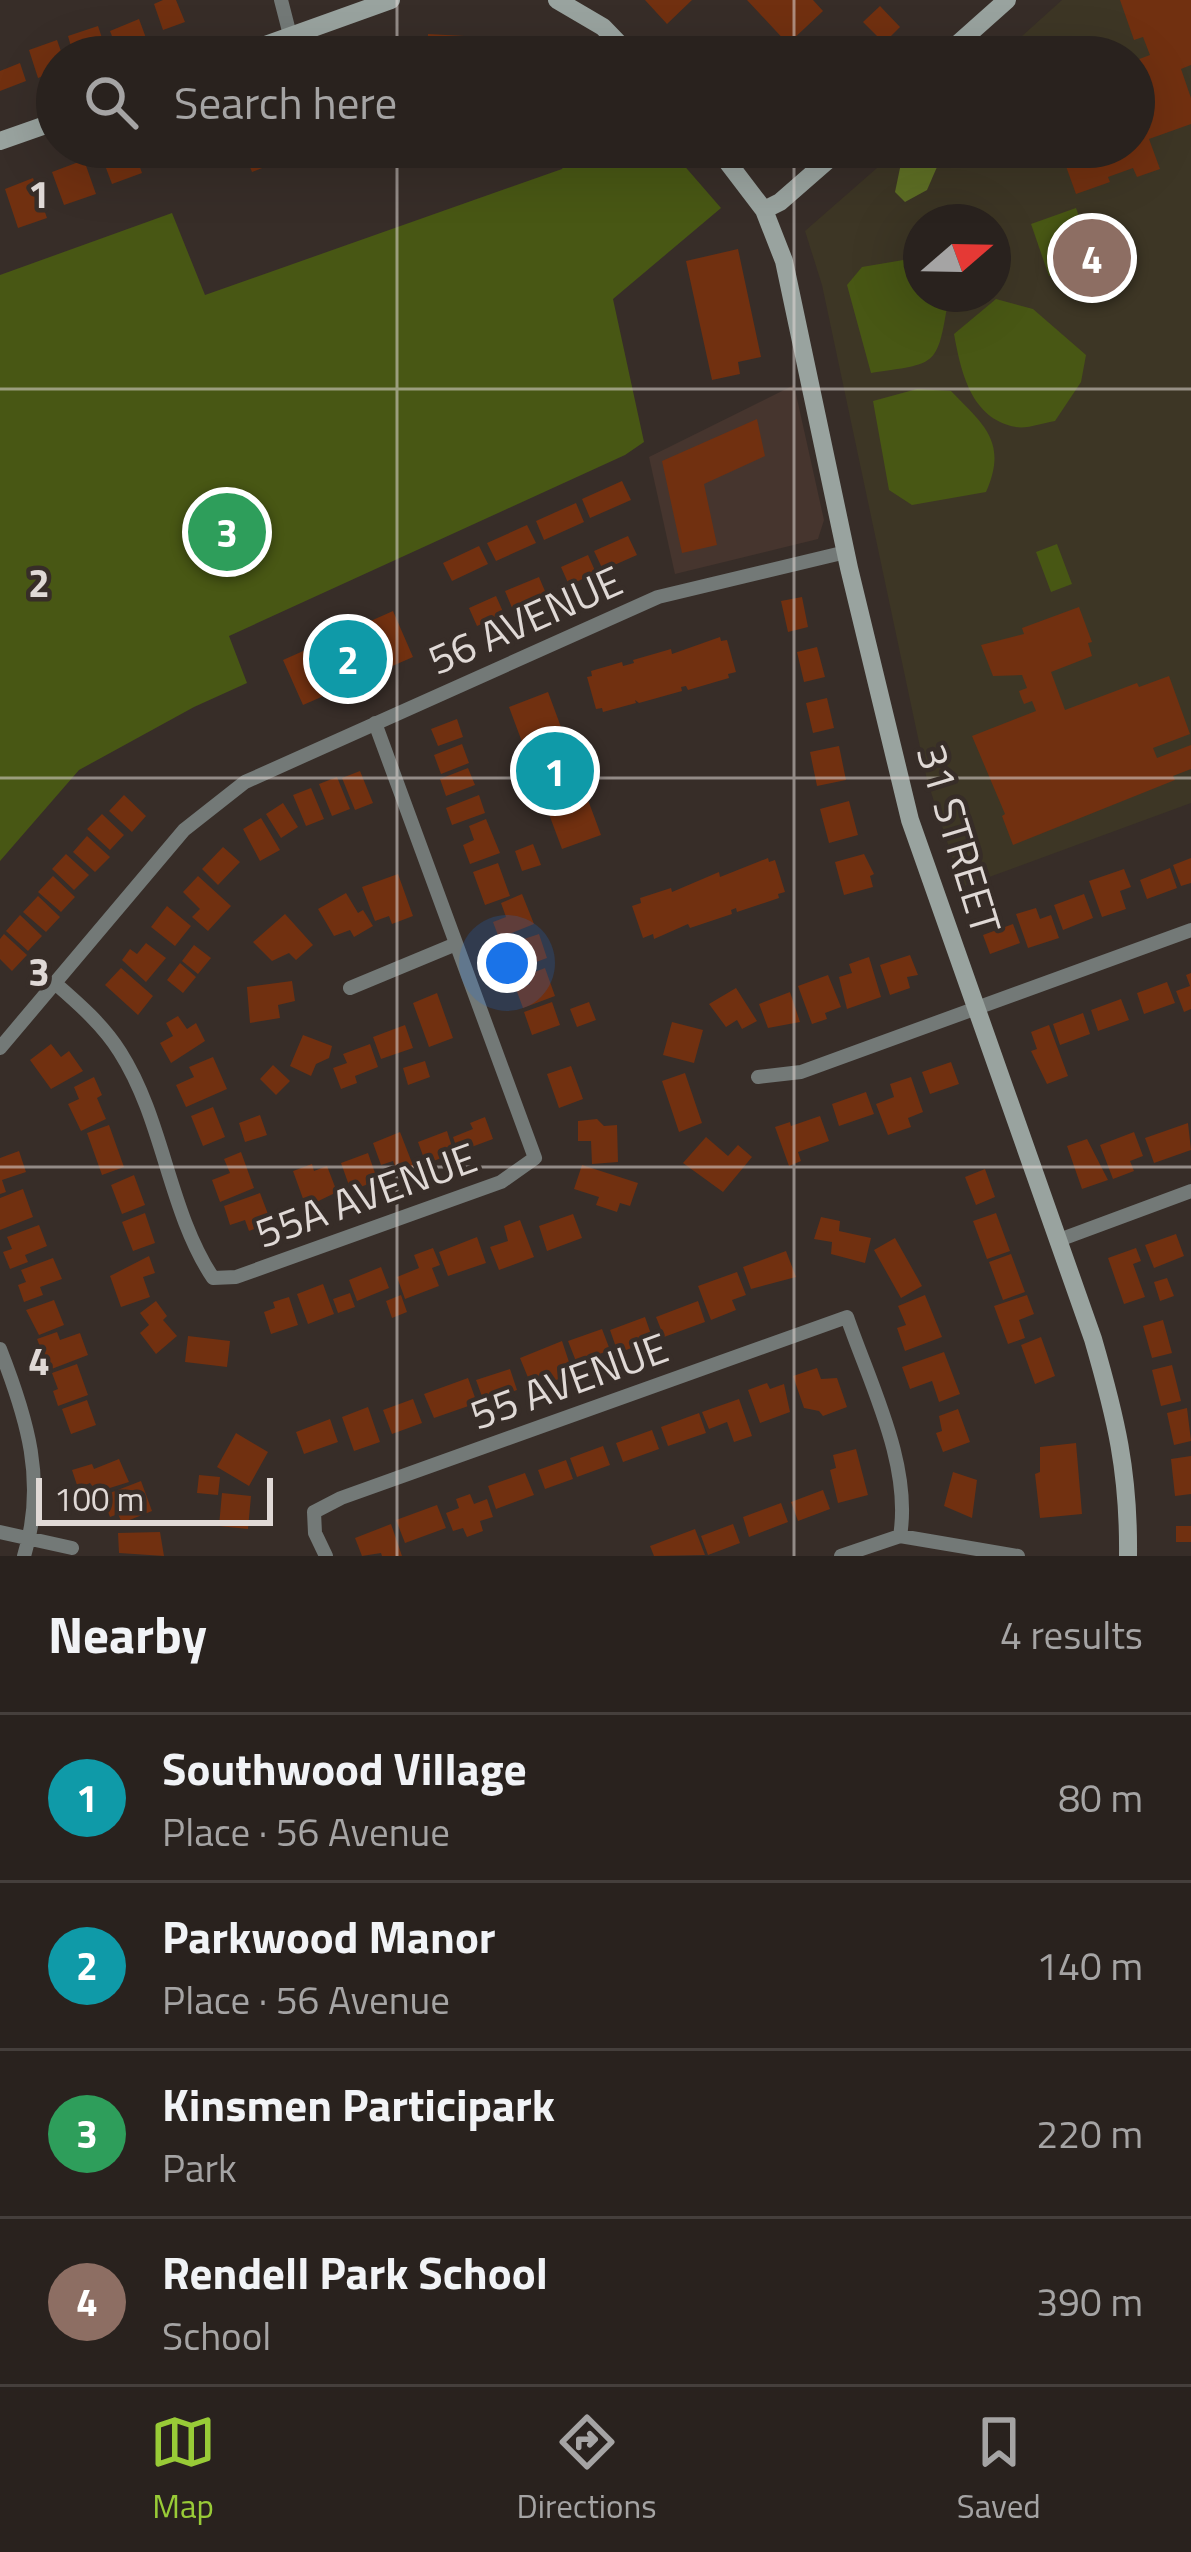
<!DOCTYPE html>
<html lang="en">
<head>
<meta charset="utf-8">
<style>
  body { margin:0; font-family:"Titillium Web",sans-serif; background:#312a27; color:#f1f3f6 }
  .compass { position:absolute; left:903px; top:204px; width:108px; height:108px; border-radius:50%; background:#29221e; box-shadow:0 12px 48px #0002; rotate:70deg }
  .scale { position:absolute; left:36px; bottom:30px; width:237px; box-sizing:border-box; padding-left:12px; border:6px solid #e0d9d6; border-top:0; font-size:33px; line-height:42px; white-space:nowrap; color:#e0d9d6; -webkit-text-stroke:9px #372d28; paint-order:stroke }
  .you { position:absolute; left:507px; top:963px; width:42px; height:42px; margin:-30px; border:9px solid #fff; border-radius:50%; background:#1a73e8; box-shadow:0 0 0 18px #1a73e833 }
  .badge { display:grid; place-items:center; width:78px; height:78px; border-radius:50%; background:#98cb37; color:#fff; font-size:39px; font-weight:700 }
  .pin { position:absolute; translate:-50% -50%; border:6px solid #fff; box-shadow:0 3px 12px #0006 }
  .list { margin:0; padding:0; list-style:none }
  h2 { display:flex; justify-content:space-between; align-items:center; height:156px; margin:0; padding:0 48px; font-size:51px }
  h2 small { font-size:39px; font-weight:400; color:#a5a4a4 }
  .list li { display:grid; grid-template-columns:78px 1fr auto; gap:36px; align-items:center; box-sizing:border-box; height:168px; padding:0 48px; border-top:3px solid #453f3c }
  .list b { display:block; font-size:45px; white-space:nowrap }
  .list p { margin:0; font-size:39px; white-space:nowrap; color:#a5a4a4 }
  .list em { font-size:39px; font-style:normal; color:#a5a4a4 }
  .icon { flex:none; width:66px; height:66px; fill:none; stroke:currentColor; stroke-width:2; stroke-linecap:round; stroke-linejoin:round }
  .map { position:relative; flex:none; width:1191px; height:1556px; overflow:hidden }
  .search { position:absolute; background:#29221e; box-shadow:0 12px 48px #0002; left:36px; right:36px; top:36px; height:132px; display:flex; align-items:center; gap:30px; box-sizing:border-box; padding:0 42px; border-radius:66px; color:#a5a4a4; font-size:45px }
  .sheet { height:828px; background:#29221e }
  nav { display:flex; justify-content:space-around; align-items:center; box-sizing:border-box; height:168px; border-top:3px solid #453f3c; background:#29221e; font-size:33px; color:#a5a4a4 }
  nav a { display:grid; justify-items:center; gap:6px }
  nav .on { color:#98cb37 }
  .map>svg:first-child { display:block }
  .built { fill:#46352e }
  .education { fill:#3d3625; fill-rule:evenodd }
  .green { fill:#485714 }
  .forest { fill:#5f7025 }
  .building { fill:#713010 }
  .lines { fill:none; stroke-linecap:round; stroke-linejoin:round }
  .street { stroke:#737977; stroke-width:14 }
  .secondary { stroke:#99a39f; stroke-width:18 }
  .grid { fill:none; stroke:#e0d9d6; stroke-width:3; stroke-opacity:0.55 }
  .labels { text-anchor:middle; stroke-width:9; stroke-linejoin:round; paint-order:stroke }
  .street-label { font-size:42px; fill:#e0d9d6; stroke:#372d28 }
  .grid-label { font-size:39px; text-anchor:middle; font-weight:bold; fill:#e0d9d6; stroke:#372d28; stroke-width:9; stroke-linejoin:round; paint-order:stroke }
</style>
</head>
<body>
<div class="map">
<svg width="1191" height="1556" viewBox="0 0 1191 1556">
  <rect width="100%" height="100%" fill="#372d28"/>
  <path class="built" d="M794,385L824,520L818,539L675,574L649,457Z"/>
  <path class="education" d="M1062,0H1191V803L962,887L927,780L822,285L805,231L901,147H1134V57H999ZM921,222H993V294H921Z"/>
  <path class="green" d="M574,147H668L721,208L613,299L644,442L625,455L229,636L247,683L194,707L79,770L0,861V275L172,213L205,295L562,169Z
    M1076,208L1094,259L1049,276L1031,224Z
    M921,257V294H946L948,301C937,368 937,363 871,373L847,285L862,267Z
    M996,299L1033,309L1086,355L1081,382L1055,421C1043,423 1027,429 1016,427C971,419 961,372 954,334Z
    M917,389L951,391C984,425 1008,442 986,492L912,505L889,490L873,401Z
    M1057,544L1072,584L1051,592L1036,552Z"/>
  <path class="forest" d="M932,152L937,167L927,190L905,202L895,192L900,168Z"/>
  <path class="building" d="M163,0H176L185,22L163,30L154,4Z
    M645,0H692L667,24Z
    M747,0H813L823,11L788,44Z
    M1120,0H1191V65L1181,69L1191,98V124L1149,139L1160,169L1137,177L1133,168L1108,177L1110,182L1076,194L1059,147H1134V61L1150,55L1143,37L1134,40Z
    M880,6L900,27L884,43L863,22Z
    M139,19L146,38L117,49L110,31Z
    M98,26L103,41L93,44L97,57H74L68,36Z
    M428,34L538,40L536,57H427Z
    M57,40L63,57H57V71L38,78L29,50Z
    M20,63L26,81L0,91V71Z
    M114,147H133L142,173L112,184L100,152Z
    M242,147H315L252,172Z
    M385,147H438L392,165Z
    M84,160L96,194L64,205L52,172Z
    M33,178L47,218L18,228L5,189Z
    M738,249L761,357L738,362L740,374L712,380L686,261Z
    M757,419L765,456L704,484L717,545L682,553L662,461Z
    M622,481L631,500L590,518L582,499Z
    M576,503L584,522L544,540L536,521Z
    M527,525L536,543L496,561L487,543Z
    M628,536L637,555L603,570L594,551Z
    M479,546L488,564L452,581L443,563Z
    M588,555L596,573L569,585L561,567Z
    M539,577L547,596L513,610L505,591Z
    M496,596L504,614L477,626L469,608Z
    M802,597L808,627L788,632L781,601Z
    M1079,607L1092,642L1088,643L1092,656L1051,672L1065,710L1137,683L1139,687L1169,676L1190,734L1153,748L1157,758L1191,745V769L1173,776L1175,780L1013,845L1002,816L1005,814L972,736L1036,711L1032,701L1024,704L1021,697L1019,691L1027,688L1022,675L993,676L981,645L1024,634L1022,628Z
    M393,611L413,657L303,705L283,660Z
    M720,637L721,641L727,640L736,672L728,674L729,678L688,690L686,686L681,687L682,691L639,703L635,700L636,703L603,712L602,708L596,709L587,677L592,676L591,671L622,662L623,666L634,663L633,660L671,649L672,654Z
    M817,647L825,677L804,682L797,652Z
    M548,692L601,835L562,849L509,707Z
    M827,698L834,728L813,733L806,703Z
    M457,719L463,737L438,746L431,729Z
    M462,744L469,763L441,774L434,755Z
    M839,746L846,780L817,786L810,752Z
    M468,768L475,785L446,796L440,779Z
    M360,771L373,803L355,810L342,778Z
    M337,777L350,809L332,816L319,784Z
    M311,788L324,819L306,826L293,795Z
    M124,795L146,816L132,832L109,811Z
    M479,795L485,813L452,825L446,808Z
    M849,801L858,835L829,843L820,809Z
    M283,803L298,827L281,838L266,814Z
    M102,814L124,835L110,850L87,829Z
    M261,818L280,850L260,861L243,829Z
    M486,819L500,853L470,864L463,845L474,840L469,826Z
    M87,836L110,857L95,872L73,852Z
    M533,844L541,865L522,871L515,851Z
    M223,847L240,862L218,885L202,869Z
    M66,854L89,875L74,890L52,869Z
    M864,854L874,874L870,876L873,887L844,895L835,862Z
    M768,858L769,862L775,860L785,892L778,894L779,898L737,912L736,908L731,910L732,914L690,928L688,924L654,939L653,934L643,938L632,906L641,903L640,898L671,888L672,892L719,872L720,877Z
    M1191,858V883L1181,886L1173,865Z
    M498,863L510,896L485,905L473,872Z
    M1170,868L1177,888L1147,899L1140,880Z
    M1124,869L1131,887L1120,891L1126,909L1102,917L1089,881Z
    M398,874L413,916L392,924L389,916L375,921L362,887Z
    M53,876L75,897L61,912L38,892Z
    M198,876L231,906L208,931L192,917L200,909L183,892Z
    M346,893L358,913L363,910L373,926L354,937L350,930L334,936L318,909Z
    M522,894L534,924L499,938L493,922L506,917L501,903Z
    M1084,894L1093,918L1063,930L1054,905Z
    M38,896L60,917L46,932L23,912Z
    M167,906L191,926L175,946L151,927Z
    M1036,908L1040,919L1051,915L1059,938L1028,948L1016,914Z
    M285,914L313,945L296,960L289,953L272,961L253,942Z
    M20,915L42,936L28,951L6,931Z
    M1013,924L1020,943L990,954L983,935Z
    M4,934L27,955L12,971L0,959V939Z
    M539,934L547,958L520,968L515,957L503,961L497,943L516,936L518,941Z
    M146,943L166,958L146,982L122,960L130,949L137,954Z
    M194,945L211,958L198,974L182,961Z
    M910,955L918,975L907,977L910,988L890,995L880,965Z
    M869,957L881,997L847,1009L839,977L852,973L849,964Z
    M180,963L196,977L183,993L167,980Z
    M121,968L153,996L138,1015L105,985Z
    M545,968L555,996L523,1008L516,989L530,984L527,975Z
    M1191,973V1009L1184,1012L1176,991L1190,986L1186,975Z
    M828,975L841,1007L825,1013L827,1019L812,1024L798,986Z
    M292,981L295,1001L278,1005L280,1018L250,1023L247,987Z
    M1167,982L1175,1003L1144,1014L1137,993Z
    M736,988L757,1021L742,1029L737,1020L726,1027L709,1004Z
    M790,992L800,1022L768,1028L759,1004Z
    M437,993L453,1038L429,1047L413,1003Z
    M1121,999L1129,1020L1098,1031L1091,1010Z
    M552,1002L560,1025L532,1035L524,1012Z
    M589,1002L596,1020L577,1027L570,1009Z
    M1083,1013L1090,1034L1060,1045L1053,1024Z
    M178,1016L187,1029L196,1023L205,1041L171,1063L160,1043L173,1036L166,1023Z
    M672,1022L703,1030L694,1063L663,1055Z
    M405,1025L413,1048L381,1059L373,1037Z
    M1049,1025L1068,1076L1047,1084L1031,1051L1037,1049L1031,1032Z
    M303,1035L332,1046L329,1058L316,1064L311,1076L290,1066Z
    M51,1044L61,1057L69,1051L83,1071L51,1089L30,1060Z
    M370,1044L378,1067L355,1076L357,1083L341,1089L333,1068L347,1063L343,1054Z
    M213,1057L227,1089L186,1107L176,1085L194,1077L189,1067Z
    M425,1061L430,1077L408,1085L403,1068Z
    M951,1062L959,1084L930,1094L922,1072Z
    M273,1065L290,1081L276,1095L260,1079Z
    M571,1066L583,1099L559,1108L547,1074Z
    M685,1073L702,1123L679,1132L662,1081Z
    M94,1077L102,1095L97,1098L106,1119L81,1131L68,1104L79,1099L74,1087Z
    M911,1077L923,1112L908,1118L911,1127L888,1135L876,1104L894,1097L890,1084Z
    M866,1092L874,1114L839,1126L832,1104Z
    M213,1107L225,1137L203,1146L191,1116Z
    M260,1115L267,1135L245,1142L239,1123Z
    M820,1116L829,1141L798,1152L801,1161L789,1166L775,1127L790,1122L791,1126Z
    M485,1117L493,1139L458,1152L453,1137L473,1129L470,1123Z
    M597,1119L604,1126L617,1125L618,1162L592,1164L591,1141H578V1121Z
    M1188,1123L1191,1150L1154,1163L1145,1138Z
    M109,1125L124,1167L102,1175L87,1133Z
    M447,1131L454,1153L426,1164L418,1142Z
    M400,1132L414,1168L398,1174L393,1161L381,1165L373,1143Z
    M1134,1132L1143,1156L1130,1161L1134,1171L1113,1179L1100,1145Z
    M706,1137L728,1156L738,1145L752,1157L723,1192L683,1163Z
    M1087,1139L1108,1180L1082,1189L1067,1146Z
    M19,1151L26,1172L2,1180L6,1192L0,1194V1158Z
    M241,1152L254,1188L220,1202L212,1180L230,1173L224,1159Z
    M368,1153L375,1173L366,1176L368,1184L351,1191L341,1163Z
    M312,1164L314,1171L327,1166L337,1192L306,1207L293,1171Z
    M582,1165L638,1183L630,1206L620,1203L617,1212L596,1205L599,1197L574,1189Z
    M985,1169L995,1197L976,1205L965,1177Z
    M134,1175L145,1205L122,1214L111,1185Z
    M23,1189L33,1217L0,1230V1198Z
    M260,1193L271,1222L249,1231L245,1220L230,1225L224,1206Z
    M145,1213L155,1243L133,1251L122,1222Z
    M996,1213L1010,1251L987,1259L973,1221Z
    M573,1214L582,1238L547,1251L539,1226Z
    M821,1217L840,1221L839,1231L871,1238L865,1263L831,1254L832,1242L814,1239Z
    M520,1220L534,1257L499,1270L490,1247L508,1241L504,1226Z
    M39,1225L47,1246L25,1255L28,1262L10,1269L3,1252L12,1249L7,1237Z
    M1176,1234L1184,1256L1154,1268L1145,1245Z
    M477,1237L486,1263L448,1276L439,1252Z
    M895,1238L922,1286L901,1298L874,1250Z
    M433,1248L440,1265L432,1268L439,1286L405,1299L397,1277L419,1268L414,1255Z
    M1136,1248L1141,1261L1133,1264L1145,1297L1124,1304L1108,1258Z
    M786,1251L796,1277L751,1289L743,1267Z
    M1011,1254L1025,1292L1003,1300L989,1262Z
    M149,1256L155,1273L143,1277L150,1297L121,1307L110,1276Z
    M53,1258L62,1279L40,1287L43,1295L24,1302L18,1285L26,1282L21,1270Z
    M381,1267L389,1288L357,1301L349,1280Z
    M737,1272L746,1295L732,1300L736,1310L711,1320L698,1286Z
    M1167,1278L1174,1296L1160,1301L1154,1282Z
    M323,1284L334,1314L308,1324L297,1294Z
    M350,1293L355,1307L338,1313L333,1299Z
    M401,1295L407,1312L392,1318L386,1301Z
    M925,1295L942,1337L905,1351L897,1328L906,1325L898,1306Z
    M1027,1295L1034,1314L1019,1320L1025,1338L1008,1344L994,1306Z
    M289,1297L298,1325L271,1334L264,1312L275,1308L273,1302Z
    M54,1300L64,1325L39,1335L26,1310Z
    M156,1301L167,1316L163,1320L177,1336L156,1354L140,1333L149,1325L140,1313Z
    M698,1301L705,1322L664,1337L656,1317Z
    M645,1317L653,1340L618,1353L610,1330Z
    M1163,1320L1172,1353L1152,1358L1143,1326Z
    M602,1329L610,1350L594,1356L597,1363L579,1369L568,1341Z
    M57,1332L60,1340L80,1333L88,1355L49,1370L37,1339Z
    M188,1336L230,1341L227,1367L185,1362Z
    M1041,1337L1055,1376L1035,1384L1021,1345Z
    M562,1341L573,1374L553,1381L549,1373L529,1380L520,1358Z
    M944,1352L960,1394L939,1402L932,1381L910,1389L902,1367Z
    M77,1364L88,1395L58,1406L53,1391L58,1389L52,1373Z
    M1172,1365L1181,1401L1161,1406L1152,1370Z
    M817,1368L821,1379L837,1378L847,1407L823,1416L819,1411L804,1408L793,1376Z
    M510,1369L517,1390L484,1402L476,1380Z
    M468,1378L477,1403L434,1418L424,1394Z
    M767,1383L770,1389L784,1384L790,1412L760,1423L748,1390Z
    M413,1399L422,1423L392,1434L383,1410Z
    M739,1399L752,1436L734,1442L727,1422L709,1429L702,1412Z
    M87,1400L96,1425L71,1434L62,1409Z
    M368,1407L380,1442L354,1451L342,1417Z
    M1187,1408L1191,1441L1174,1445L1167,1413Z
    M958,1409L970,1442L943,1452L936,1433L942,1431L939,1416Z
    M699,1413L706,1433L668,1446L661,1427Z
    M330,1419L338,1442L304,1454L296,1432Z
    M652,1430L659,1449L623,1462L616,1443Z
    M236,1433L268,1452L249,1486L217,1467Z
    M1076,1443L1082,1514L1040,1518L1035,1474L1040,1472V1447Z
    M603,1446L610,1465L577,1477L570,1458Z
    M856,1449L868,1495L838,1503L830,1470L836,1468L833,1455Z
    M1191,1456V1494L1175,1496L1171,1459Z
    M119,1459L129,1482L97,1492L90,1483L78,1488L72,1470L92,1464L94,1469Z
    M566,1460L573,1479L545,1489L538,1470Z
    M953,1472L977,1480L972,1518L944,1506Z
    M525,1473L534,1495L496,1509L488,1486Z
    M199,1475L220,1477L218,1495L197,1493Z
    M141,1481L152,1511L122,1523L118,1514L110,1517L102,1496Z
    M823,1490L830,1509L798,1521L791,1502Z
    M222,1493L251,1496L248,1529L219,1526Z
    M470,1494L474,1504L487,1499L493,1517L480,1521L483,1531L467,1537L463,1528L453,1531L446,1513L459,1508L456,1499Z
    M781,1503L788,1522L749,1537L743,1517Z
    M437,1505L446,1528L405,1543L396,1520Z
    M391,1524L402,1556H382L381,1553L362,1556L355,1538Z
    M733,1524L740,1543L708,1555L701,1536Z
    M1176,1526H1191V1542H1176Z
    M695,1529L705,1555L654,1556L650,1546Z
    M160,1532L164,1556L119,1553L118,1533Z"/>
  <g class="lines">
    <path class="street" d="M281,0L290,35
      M56,984C79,1004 104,1026 120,1052C164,1121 168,1210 213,1278L236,1277L501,1182L535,1158L375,723
      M350,988L456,944
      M0,1048L184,830L245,782L658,597L846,552
      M758,1077L801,1072L1191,930
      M1059,1240L1191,1191
      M0,1349C27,1418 47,1482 24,1556
      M0,1532L72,1548
      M326,1556L315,1533L314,1512L341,1498L847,1317C870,1384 912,1465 900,1536
      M841,1556L900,1536L1018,1556"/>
    <path class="secondary" d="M557,0L603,27L632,57
      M232,57L391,0
      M943,57L1007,0
      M0,141L57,121
      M716,147L764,210L784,261L849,568L910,820L1093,1339C1116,1418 1129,1472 1128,1556
      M764,210L780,202L843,147"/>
  </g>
  <path class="grid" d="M397,0V57M794,0V57M397,147V1556M794,147V1556M0,389H1191M0,778H1191M0,1167H1191"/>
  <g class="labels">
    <g class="street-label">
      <text transform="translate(525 620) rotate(-24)" y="15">56 AVENUE</text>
      <text transform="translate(959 839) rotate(73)" y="15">31 STREET</text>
      <text transform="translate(366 1195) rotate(-20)" y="15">55A AVENUE</text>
      <text transform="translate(569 1381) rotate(-20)" y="15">55 AVENUE</text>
    </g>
  </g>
  <g class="grid-label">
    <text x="39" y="208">1</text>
    <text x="39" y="597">2</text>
    <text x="39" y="986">3</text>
    <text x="39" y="1375">4</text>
  </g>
</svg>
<svg class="compass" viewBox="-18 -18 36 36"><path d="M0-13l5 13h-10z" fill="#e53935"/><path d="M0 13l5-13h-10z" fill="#a5a4a4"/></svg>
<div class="scale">100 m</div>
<div class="you"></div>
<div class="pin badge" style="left:555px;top:771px;background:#0f9aa8">1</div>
<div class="pin badge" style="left:348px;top:659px;background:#0f9aa8">2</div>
<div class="pin badge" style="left:227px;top:532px;background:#2e9e5b">3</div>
<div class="pin badge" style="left:1092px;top:258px;background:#8d6e63">4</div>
<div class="search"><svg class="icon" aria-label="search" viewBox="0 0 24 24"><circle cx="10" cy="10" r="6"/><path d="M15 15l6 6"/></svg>Search here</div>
</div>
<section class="sheet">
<h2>Nearby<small>4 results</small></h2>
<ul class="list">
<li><span class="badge" style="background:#0f9aa8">1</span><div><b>Southwood Village</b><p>Place · 56 Avenue</p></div><em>80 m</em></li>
<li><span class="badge" style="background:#0f9aa8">2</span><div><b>Parkwood Manor</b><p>Place · 56 Avenue</p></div><em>140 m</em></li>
<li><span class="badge" style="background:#2e9e5b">3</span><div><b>Kinsmen Participark</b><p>Park</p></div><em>220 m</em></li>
<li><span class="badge" style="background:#8d6e63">4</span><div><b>Rendell Park School</b><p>School</p></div><em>390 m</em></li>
</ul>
</section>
<nav>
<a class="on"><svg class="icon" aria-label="map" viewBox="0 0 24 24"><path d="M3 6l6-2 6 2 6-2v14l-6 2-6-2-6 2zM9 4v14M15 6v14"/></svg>Map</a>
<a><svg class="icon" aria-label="directions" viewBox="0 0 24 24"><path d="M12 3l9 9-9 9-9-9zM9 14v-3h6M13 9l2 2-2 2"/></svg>Directions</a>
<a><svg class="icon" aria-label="saved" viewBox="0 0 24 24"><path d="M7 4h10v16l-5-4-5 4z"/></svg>Saved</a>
</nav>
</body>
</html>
